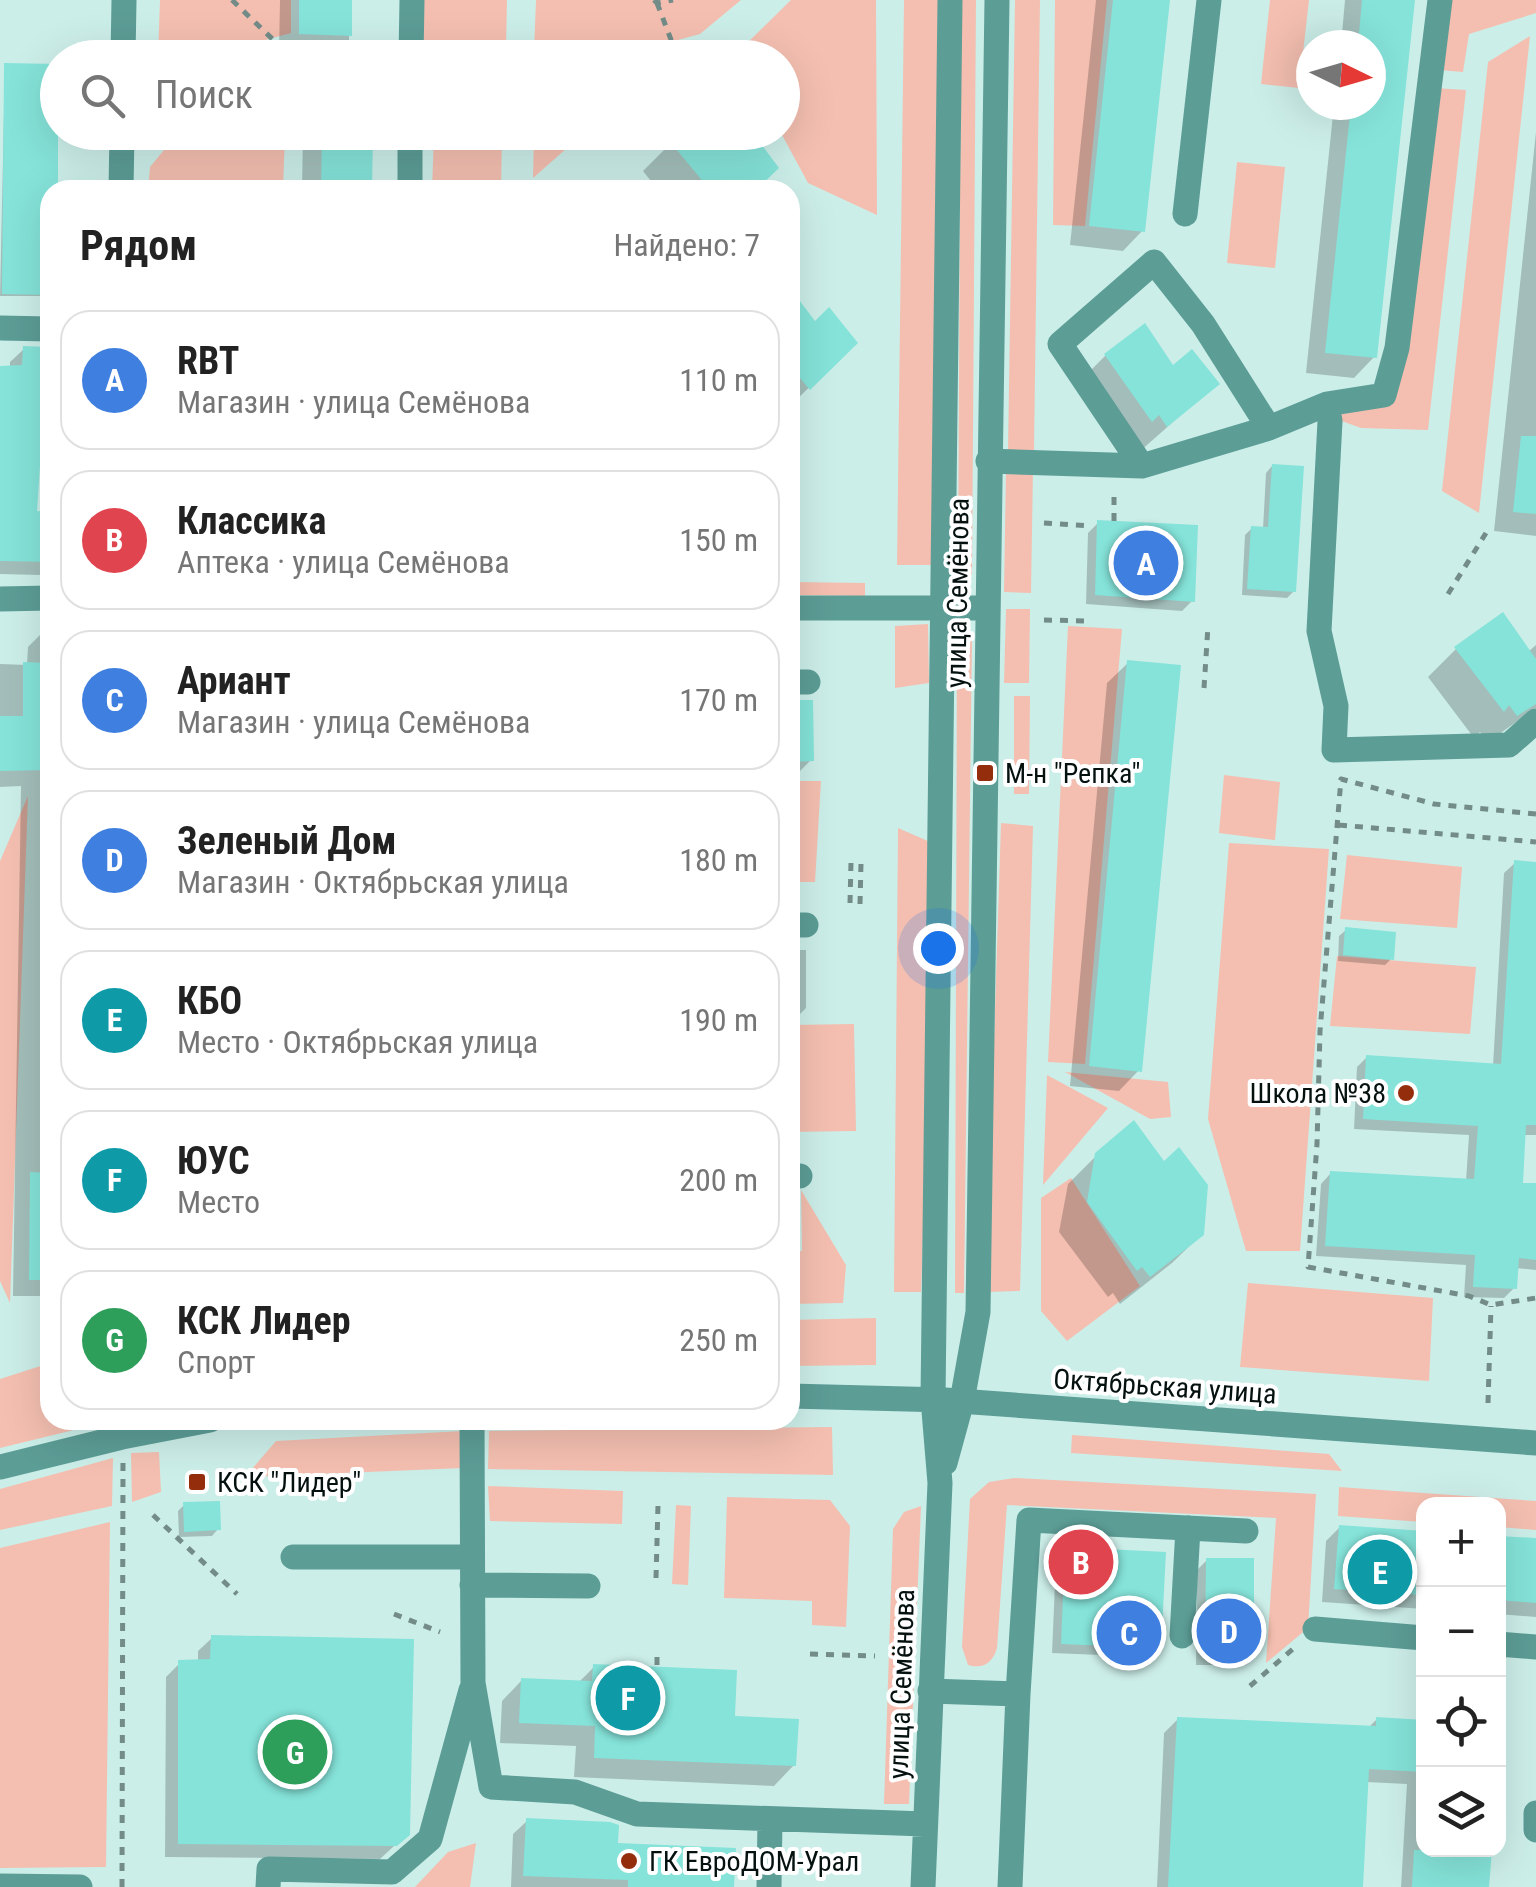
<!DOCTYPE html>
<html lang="ru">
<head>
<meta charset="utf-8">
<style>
  body { margin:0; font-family:"Roboto Condensed",sans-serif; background:#f2f2f2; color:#222 }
  .controls { position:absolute; right:30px; bottom:30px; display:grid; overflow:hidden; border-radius:20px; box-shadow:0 10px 40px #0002 }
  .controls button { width:90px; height:90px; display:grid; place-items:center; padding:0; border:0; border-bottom:2px solid #e0e0e0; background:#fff; color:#222; font:50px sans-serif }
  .compass { position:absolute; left:1296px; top:30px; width:90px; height:90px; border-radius:50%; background:#fff; box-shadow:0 10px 40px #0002; rotate:95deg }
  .you { position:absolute; left:938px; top:948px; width:35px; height:35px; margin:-25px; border:8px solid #fff; border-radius:50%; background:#1a73e8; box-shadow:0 0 0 15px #1a73e833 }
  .badge { display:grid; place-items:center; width:65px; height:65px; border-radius:50%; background:#942d0c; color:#fff; font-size:32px; font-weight:700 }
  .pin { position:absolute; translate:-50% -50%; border:5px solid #fff; box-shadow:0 2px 10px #0006 }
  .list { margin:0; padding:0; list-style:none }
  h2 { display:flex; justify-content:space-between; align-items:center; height:130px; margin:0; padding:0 40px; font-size:42px }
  h2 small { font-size:32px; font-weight:400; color:#767676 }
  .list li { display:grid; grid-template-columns:65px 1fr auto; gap:30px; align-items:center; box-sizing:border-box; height:140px; margin:0 20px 20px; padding:0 20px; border:2px solid #e0e0e0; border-radius:30px }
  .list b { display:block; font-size:38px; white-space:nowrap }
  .list p { margin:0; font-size:32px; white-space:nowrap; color:#767676 }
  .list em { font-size:32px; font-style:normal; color:#767676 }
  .icon { flex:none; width:55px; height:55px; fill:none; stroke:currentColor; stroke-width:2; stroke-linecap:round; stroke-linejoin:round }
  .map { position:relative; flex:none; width:1536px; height:1887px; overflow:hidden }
  .search { position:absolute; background:#fff; box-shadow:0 10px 40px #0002; left:40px; top:40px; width:760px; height:110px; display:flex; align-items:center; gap:25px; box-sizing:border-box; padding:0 35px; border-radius:55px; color:#767676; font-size:38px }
  .panel { position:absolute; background:#fff; box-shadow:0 10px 40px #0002; left:40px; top:180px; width:760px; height:1250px; border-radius:30px }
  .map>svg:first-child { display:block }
  .green { fill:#f4bfb0 }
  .shadow { fill:#0003 }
  .building { fill:#85e3d9 }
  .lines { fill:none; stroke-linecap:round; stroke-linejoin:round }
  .path { stroke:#738c88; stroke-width:5; stroke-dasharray:8 8; stroke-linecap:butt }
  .minor { stroke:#5c9d96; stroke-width:25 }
  .poi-dot { fill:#942d0c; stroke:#fff; stroke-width:4 }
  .labels { text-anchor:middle; stroke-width:8; stroke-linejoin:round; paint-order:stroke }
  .street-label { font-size:28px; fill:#05110f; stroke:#fff }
  .poi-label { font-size:28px; fill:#05110f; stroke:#fff; text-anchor:start }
</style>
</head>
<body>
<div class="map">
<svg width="1536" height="1887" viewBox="0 0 1536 1887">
  <rect width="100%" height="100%" fill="#cceee9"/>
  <path class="green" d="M160,0H291V33L203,57H158Z
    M422,0H507L506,48L421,46Z
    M536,0H741L700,34L630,53L534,51Z
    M791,0H876L877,215L808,183L781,133L782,58L740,57L737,53Z
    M904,0H938L932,565H897Z
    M961,0H976L972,574L958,573Z
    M1015,0H1040L1034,450H1008Z
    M1055,0H1107L1085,226L1053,225Z
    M1270,0H1309L1299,88L1261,84Z
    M1448,0H1536V13L1469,34L1463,72L1439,70Z
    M1530,36L1479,513L1442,491L1488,62Z
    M1434,88L1466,90L1428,430L1361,428L1336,419L1334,408L1391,395Z
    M178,133H285L283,190H148L150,167Z
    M434,133H502L501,190H432Z
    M534,133L584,132V133L533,178Z
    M1237,162L1285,167L1275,268L1227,263Z
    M1006,469H1033L1031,593L1004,592Z
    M790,582L865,583V596L790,595Z
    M1006,609H1030L1029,683H1004Z
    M928,624L929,683L895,688V626Z
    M1068,626L1122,629L1085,1064L1048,1062Z
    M972,636L964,1293H955L957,638Z
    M1014,696H1030L1029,794H1014Z
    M1224,775L1280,782L1275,840L1219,833Z
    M790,781H821L815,882H790Z
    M28,796L10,1303L0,1281V861Z
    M1001,823L1033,826L1020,1291L986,1292Z
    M898,828L937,845L921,1292H894Z
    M1229,843L1329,849L1300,1251H1246L1208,1119Z
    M1347,855L1462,867L1457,928L1340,919Z
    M1337,956L1476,967L1470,1034L1330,1026Z
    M854,1024L856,1131L790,1132V1025Z
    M1065,1072L1168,1082L1171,1117L1150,1119Z
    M1047,1075L1108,1108L1043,1185Z
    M1071,1178L1140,1286L1067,1341L1041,1311V1198Z
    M801,1190L846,1265L843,1303L790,1304V1251H802Z
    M1248,1283L1433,1298L1429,1381L1240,1367Z
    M876,1318V1365L790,1366V1320Z
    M50,1363V1420H115L0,1448V1379Z
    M832,1427L833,1475L488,1469L489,1431Z
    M463,1431V1468L245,1477L276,1441Z
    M1072,1435L1329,1454L1342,1471L1071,1453Z
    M159,1452L161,1492L132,1502L131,1453Z
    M113,1458L112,1506L0,1530V1489Z
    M1014,1478L1316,1494L1308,1628L1266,1663L1276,1518L1007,1505L997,1648C992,1664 983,1669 968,1665L962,1647L970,1499L989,1482Z
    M488,1486L623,1491L622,1524L490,1521Z
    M1339,1487L1536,1501V1530L1499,1527L1498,1504H1424L1423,1522L1338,1516Z
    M727,1497L830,1500L850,1526L846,1627L812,1625V1601L724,1598Z
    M676,1505L691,1506L688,1585L672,1584Z
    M921,1506L909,1804H884L893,1529L904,1512Z
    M110,1522L106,1867L0,1868V1548Z
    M476,1843L470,1887H415L448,1852Z"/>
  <path class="shadow" d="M280,0H349V58L279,54Z
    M1096,0H1167L1143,230L1123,251L1070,245Z
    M1345,0H1412L1374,357L1354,378L1306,373L1334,105H1371V45H1341Z
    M5,66L55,190H50V296H0Z
    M303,132H370V190H302Z
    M682,132L735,150L754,190H658L643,171Z
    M1536,132V536L1494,531Z
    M790,293L814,325L855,343L792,404Z
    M1145,327L1172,368L1216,384L1138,453L1077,384L1105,356Z
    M24,349L45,369H50V412L42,420L35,514H50V565L40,575L0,574V368H10V362Z
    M1272,466L1294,591L1287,598L1242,595L1245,535L1252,528L1263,529L1266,473Z
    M1098,523L1192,601L1182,611L1086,604L1088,533Z
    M45,630H50V1296H13L21,786L0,787V664L27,665L28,647Z
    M1536,645V708L1488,742L1480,732L1474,738L1428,677L1456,649L1528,652Z
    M1128,663L1139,1070L1119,1091L1070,1086L1107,683Z
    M790,703L811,760L790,781Z
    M1515,863L1536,864V1135H1523L1521,1185L1536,1186V1270L1515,1268L1514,1288L1504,1298L1464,1297L1466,1265L1316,1256L1321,1184L1331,1173L1466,1181L1469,1135L1354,1129L1357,1067L1367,1057L1493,1066L1504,873Z
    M1346,930L1391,959L1385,965L1338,961L1339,936Z
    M790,950H806V1008L790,1024Z
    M1097,1155L1202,1234L1172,1263L1120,1304L1113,1293L1108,1297L1059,1232L1068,1184Z
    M790,1194L793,1245L790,1249Z
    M184,1505L218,1529L212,1536L179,1537L178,1511Z
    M1340,1527L1424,1533V1609L1322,1602L1326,1541Z
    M1498,1538L1536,1541V1617L1498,1614Z
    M1066,1549L1159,1647L1149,1657L1052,1653L1056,1560Z
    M1207,1560L1251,1655L1241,1665H1196L1197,1570Z
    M212,1638L407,1834L380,1859L165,1857L166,1677L180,1663L198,1662V1651Z
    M594,1667L732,1718L794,1765L774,1786L574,1777L576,1746L500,1743L502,1701L522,1680L578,1683Z
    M1178,1719L1368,1728L1377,1719L1424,1722V1850H1489L1487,1887H1401L1407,1784L1366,1782L1361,1887H1157L1164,1733Z
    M527,1821L616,1845L732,1887H511L513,1834Z"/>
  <path class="building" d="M299,0H352V36L299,34Z
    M1113,0H1170L1145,232L1089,226Z
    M1362,0H1415L1377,358L1325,353L1351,105H1371V45H1358Z
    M4,63L58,64V190H50V295L2,294Z
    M322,132H373L372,190H321Z
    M662,132H725L736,146L752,132L779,168L756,190H710Z
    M790,288L815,321L829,307L858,343L810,390L790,366Z
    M1145,323L1173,365L1192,349L1220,384L1167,427L1159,415L1152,422L1104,354Z
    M23,346L49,347L50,407H44L37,511L50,512V562L0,561V366L22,365Z
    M1521,436H1536V514L1513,512Z
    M1272,464L1304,466L1296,592L1247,589L1251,526L1268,527Z
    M1097,520L1198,525L1195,602L1095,595Z
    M1503,612L1536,659V704L1517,716L1509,705L1504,712L1454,647Z
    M1127,660L1181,665L1142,1072L1089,1066Z
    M23,662L50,663V770L0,771V716H23Z
    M790,700H813L814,761L790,762Z
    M1514,860L1536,862V1125H1526L1523,1183H1536V1260L1519,1258L1517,1289L1473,1287L1475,1255L1325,1246L1330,1171L1474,1179L1478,1126L1363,1119L1366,1055L1501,1064Z
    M1345,927L1396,932L1394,960L1343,955Z
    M1134,1120L1164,1161L1179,1147L1208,1185L1204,1235L1150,1277L1142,1267L1137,1271L1087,1202L1095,1153Z
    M30,1172L50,1173V1280H29Z
    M220,1501L221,1530L184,1532L183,1502Z
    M1339,1525L1424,1531V1595L1334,1589Z
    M1498,1536L1536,1538V1603L1498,1600Z
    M1065,1547L1166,1552L1161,1648L1061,1644Z
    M1206,1558H1254V1656H1205Z
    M211,1635L414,1639L410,1835L397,1846L178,1844V1660L210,1659Z
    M593,1664L737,1670L735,1716L799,1719L796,1766L594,1758L595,1726L519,1723L521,1678L592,1681Z
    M1177,1717L1376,1726V1717L1424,1720V1772L1369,1769L1363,1887H1168Z
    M526,1818L610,1822L619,1825L618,1843L736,1848L734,1887H628V1880L523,1876Z
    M1414,1850H1492L1489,1887H1412Z"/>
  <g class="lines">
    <path class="path" d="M232,0L292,58
      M654,0L657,3L673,0
      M657,3L678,58
      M790,462H794
      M1114,521V490
      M1044,523L1091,526
      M1448,594L1486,533
      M1044,620L1088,621
      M1204,688L1208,626
      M1536,814L1434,804L1341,779L1320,1031L1317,1144L1308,1267L1469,1296L1491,1305L1536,1298
      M1339,825L1536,842
      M850,903L851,862
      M860,904L861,863
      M1488,1403L1491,1306
      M153,1515L237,1594
      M656,1578L658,1505
      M394,1614L440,1632
      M810,1654L875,1656
      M657,1665V1649
      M1250,1686L1293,1649
      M122,1887L123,1461"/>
    <path class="minor" d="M123,58L124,0
      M411,58L412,0
      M121,190L122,132
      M410,190V132
      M1185,214L1209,0
      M0,328L50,329
      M1327,404L1330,421L1319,631L1336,706L1334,750L1509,745L1536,721
      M988,461L1142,466L1269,428L1327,404L1384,395L1397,348L1440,0
      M1142,466L1060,344L1154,262L1203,324L1269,428
      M0,599L50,598
      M790,608H986
      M790,682H808
      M790,925H806
      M790,1176H800
      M790,1396L945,1400L1536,1443
      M472,1420L473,1683L491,1787L575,1792L637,1814L925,1824
      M945,1463L962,1401L978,1312L997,0
      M0,1467L122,1437L210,1420
      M293,1557H472
      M472,1585L588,1586
      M1315,1629L1424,1638
      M1182,1636L1188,1528
      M1498,1644L1536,1647
      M930,1691L1018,1694L1029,1520L1246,1531
      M1536,1813V1830
      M0,1886L80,1887
      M268,1887L269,1869L392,1872L430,1839L471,1690
      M769,1887L770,1819
      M923,1887L940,1483L933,1399L950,0
      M1010,1887L1018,1694"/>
  </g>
  <g class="poi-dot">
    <rect x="975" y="763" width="20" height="20" rx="5"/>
    <circle cx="1406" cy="1093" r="10"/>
    <rect x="187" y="1472" width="20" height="20" rx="5"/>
    <circle cx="629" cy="1861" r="10"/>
  </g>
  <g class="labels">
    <g class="street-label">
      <text transform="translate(957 593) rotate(-89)" y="10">улица Семёнова</text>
      <text transform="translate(1165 1386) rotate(4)" y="10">Октябрьская улица</text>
      <text transform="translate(901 1684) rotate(-88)" y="10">улица Семёнова</text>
    </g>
    <g class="poi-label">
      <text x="1005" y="783">М-н "Репка"</text>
      <text x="1386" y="1103" text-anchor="end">Школа №38</text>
      <text x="217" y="1492">КСК "Лидер"</text>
      <text x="649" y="1871">ГК ЕвроДОМ-Урал</text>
    </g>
  </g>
</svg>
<div class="controls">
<button>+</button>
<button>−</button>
<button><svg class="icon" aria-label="locate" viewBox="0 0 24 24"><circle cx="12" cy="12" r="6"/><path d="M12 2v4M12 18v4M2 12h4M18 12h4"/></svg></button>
<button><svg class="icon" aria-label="layers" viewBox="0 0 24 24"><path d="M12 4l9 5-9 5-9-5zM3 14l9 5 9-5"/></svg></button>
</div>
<svg class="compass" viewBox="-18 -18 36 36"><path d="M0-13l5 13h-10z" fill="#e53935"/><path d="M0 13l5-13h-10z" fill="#767676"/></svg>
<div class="you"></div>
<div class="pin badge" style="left:1146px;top:563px;background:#3f7fe0">A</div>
<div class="pin badge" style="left:1081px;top:1562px;background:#e0444e">B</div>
<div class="pin badge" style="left:1129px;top:1633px;background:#3f7fe0">C</div>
<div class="pin badge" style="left:1229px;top:1631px;background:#3f7fe0">D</div>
<div class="pin badge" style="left:1380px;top:1572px;background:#0f9aa8">E</div>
<div class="pin badge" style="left:628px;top:1698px;background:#0f9aa8">F</div>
<div class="pin badge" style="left:295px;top:1752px;background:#2e9e5b">G</div>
<div class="search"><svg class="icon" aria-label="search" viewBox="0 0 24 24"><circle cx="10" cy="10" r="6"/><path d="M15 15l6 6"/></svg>Поиск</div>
<section class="panel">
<h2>Рядом<small>Найдено: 7</small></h2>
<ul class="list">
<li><span class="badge" style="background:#3f7fe0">A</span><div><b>RBT</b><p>Магазин · улица Семёнова</p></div><em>110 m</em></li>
<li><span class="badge" style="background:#e0444e">B</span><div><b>Классика</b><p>Аптека · улица Семёнова</p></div><em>150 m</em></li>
<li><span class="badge" style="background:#3f7fe0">C</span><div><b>Ариант</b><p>Магазин · улица Семёнова</p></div><em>170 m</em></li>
<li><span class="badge" style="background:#3f7fe0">D</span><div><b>Зеленый Дом</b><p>Магазин · Октябрьская улица</p></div><em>180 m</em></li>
<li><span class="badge" style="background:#0f9aa8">E</span><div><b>КБО</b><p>Место · Октябрьская улица</p></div><em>190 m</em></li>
<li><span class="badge" style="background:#0f9aa8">F</span><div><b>ЮУС</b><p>Место</p></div><em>200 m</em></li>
<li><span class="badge" style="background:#2e9e5b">G</span><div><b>КСК Лидер</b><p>Спорт</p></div><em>250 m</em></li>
</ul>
</section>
</div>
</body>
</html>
